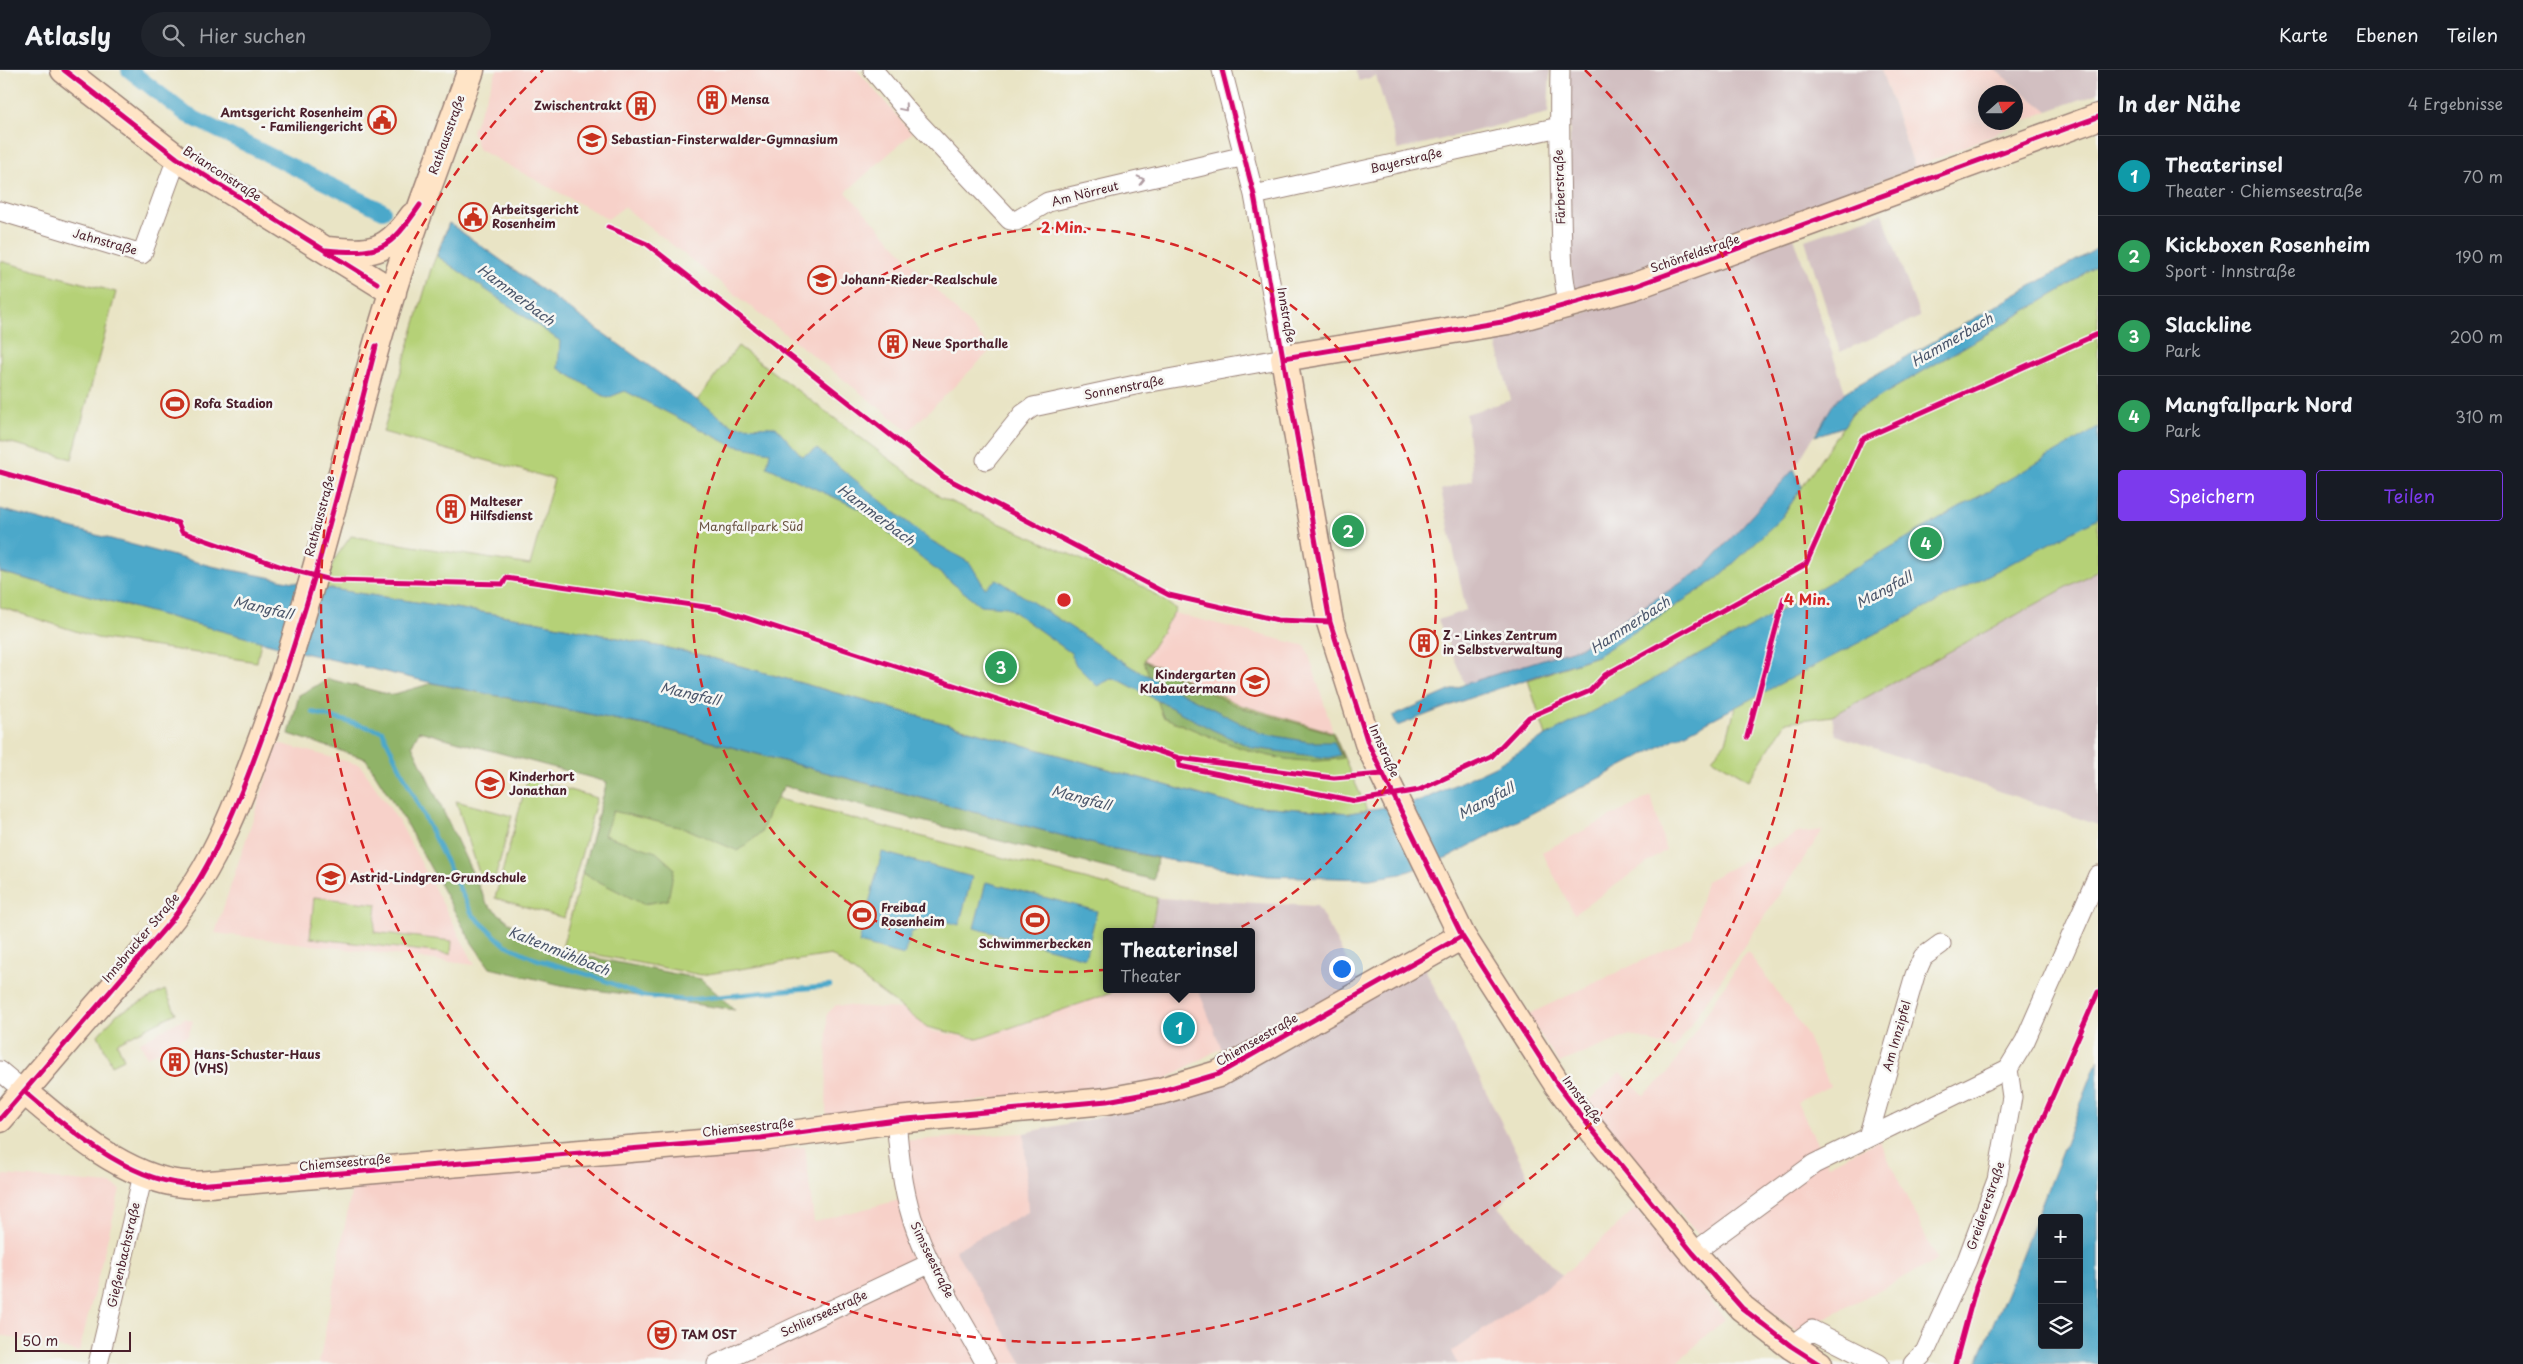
<!DOCTYPE html>
<html lang="de">
<head>
<meta charset="utf-8">
<style>
  body { margin:0; font-family:"Playpen Sans",sans-serif; background:#20242c; color:#f1f3f6 }
  .controls { position:absolute; right:15px; bottom:15px; display:grid; overflow:hidden; border-radius:5px; box-shadow:0 5px 20px #0002 }
  .controls button { width:45px; height:45px; display:grid; place-items:center; padding:0; border:0; border-bottom:1px solid #363941; background:#171b24; color:#f1f3f6; font:25px sans-serif }
  .compass { position:absolute; left:1978px; top:15px; width:45px; height:45px; border-radius:50%; background:#171b24; box-shadow:0 5px 20px #0002; rotate:69deg }
  .scale { position:absolute; left:15px; bottom:12px; width:116px; box-sizing:border-box; padding-left:5px; border:2px solid #4a1f2b; border-top:0; font-size:14px; line-height:18px; white-space:nowrap; color:#4a1f2b; -webkit-text-stroke:4px #f6f6f2; paint-order:stroke }
  .you { position:absolute; left:1341px; top:898px; width:18px; height:18px; margin:-12px; border:4px solid #fff; border-radius:50%; background:#1a73e8; box-shadow:0 0 0 8px #1a73e833 }
  .badge { display:grid; place-items:center; width:32px; height:32px; border-radius:50%; background:#7c3aed; color:#fff; font-size:16px; font-weight:700 }
  .pin { position:absolute; translate:-50% -50%; border:2px solid #fff; box-shadow:0 1px 5px #0006 }
  .popup { position:absolute; left:1103px; top:858px; width:152px; height:65px; box-sizing:border-box; display:grid; place-content:center; border-radius:5px; background:#171b24; filter:drop-shadow(0 1px 4px #0005); font-size:16px; white-space:nowrap; color:#9ea1a6 }
  .popup b { font-size:19px; color:#f1f3f6 }
  .popup::after { content:''; position:absolute; left:50%; top:100%; margin-left:-10px; border:10px solid transparent; border-top-color:#171b24 }
  .list { margin:0; padding:0; list-style:none }
  h2 { display:flex; justify-content:space-between; align-items:center; height:65px; margin:0; padding:0 20px; font-size:21px }
  h2 small { font-size:16px; font-weight:400; color:#9ea1a6 }
  .list li { display:grid; grid-template-columns:32px 1fr auto; gap:15px; align-items:center; box-sizing:border-box; height:80px; padding:0 20px; border-top:1px solid #363941 }
  .list b { display:block; font-size:19px; white-space:nowrap }
  .list p { margin:0; font-size:16px; white-space:nowrap; color:#9ea1a6 }
  .list em { font-size:16px; font-style:normal; color:#9ea1a6 }
  .actions { display:flex; gap:10px; padding:15px 20px }
  .actions a { flex:1; padding:11px 0; border:1px solid #7c3aed; border-radius:5px; text-align:center; font-size:18px; color:#7c3aed }
  .actions .main { background:#7c3aed; color:#fff }
  .icon { flex:none; width:28px; height:28px; fill:none; stroke:currentColor; stroke-width:2; stroke-linecap:round; stroke-linejoin:round }
  .map { position:relative; flex:none; width:2098px; height:1294px; overflow:hidden }
  header { display:flex; align-items:center; gap:30px; box-sizing:border-box; height:70px; padding:0 25px; background:#171b24; border-bottom:1px solid #363941 }
  header strong { font-size:24px }
  nav { display:flex; gap:28px; margin-inline-start:auto; font-size:18px }
  .search { width:350px; height:45px; background:#20242c; display:flex; align-items:center; gap:12px; box-sizing:border-box; padding:0 18px; border-radius:28px; color:#9ea1a6; font-size:19px }
  main { display:flex }
  aside { flex:1; background:#171b24 }
  .map>svg:first-child { display:block }
  .built { fill:#f7d1c9; fill-rule:evenodd }
  .industrial { fill:#d2bfc1 }
  .green { fill:#b5d177; stroke:#807851 }
  .forest { fill:#90b368; stroke:#6d694a }
  .water { fill:#4ca8ca; stroke:#4b647a; fill-rule:evenodd }
  .lines { fill:none; stroke-linecap:round; stroke-linejoin:round }
  .stream { stroke:#4ca8ca; stroke-width:4.5 }
  .canal { stroke:#4ca8ca; stroke-width:16 }
  .street-casing { stroke:#9a8278; stroke-width:21 }
  .secondary-casing { stroke:#9a8278; stroke-width:29 }
  .street { stroke:#fff; stroke-width:19 }
  .secondary { stroke:#ffe4c6; stroke-width:26 }
  .cycleway-casing { stroke:#f6f6f2; stroke-width:8 }
  .cycleway { stroke:#d6006c; stroke-width:5 }
  .oneway { stroke:#ae9aa0 }
  .ring { fill:none; stroke:#d62828; stroke-width:2.5; stroke-dasharray:9 6 }
  .labels { text-anchor:middle; stroke-width:5; stroke-linejoin:round; paint-order:stroke }
  .poi-label { font-size:12px; font-weight:bold; fill:#4a1f2b; stroke:#f6f6f2; text-anchor:start }
  .street-label { font-size:12px; fill:#4a1f2b; stroke:#f6f6f2 }
  .park-label { font-size:12px; fill:#6a5442; stroke:#f6f6f2 }
  .water-label { font-size:14px; font-style:italic; fill:#4b566b; stroke:#f6f6f2 }
  .centre { fill:#d62828; stroke:#f6f6f2; stroke-width:2.5 }
  .ring-label { font-size:15px; text-anchor:middle; font-weight:bold; fill:#d62828; stroke:#f6f6f2; stroke-width:5; stroke-linejoin:round; paint-order:stroke }
</style>
</head>
<body>
<header>
<strong>Atlasly</strong>
<div class="search"><svg class="icon" aria-label="search" viewBox="0 0 24 24"><circle cx="10" cy="10" r="6"/><path d="M15 15l6 6"/></svg>Hier suchen</div>
<nav><a>Karte</a><a>Ebenen</a><a>Teilen</a></nav>
</header>
<main>
<div class="map">
<svg width="2098" height="1294" viewBox="0 0 2098 1294">
  <rect width="100%" height="100%" fill="#f6f6f2"/>
  <filter id="ink" filterUnits="userSpaceOnUse"><feTurbulence type="fractalNoise" baseFrequency=".02" numOctaves="2"/><feDisplacementMap in="SourceGraphic" scale="10" xChannelSelector="R" yChannelSelector="G"/><feConvolveMatrix kernelMatrix="1 2 1 2 8 2 1 2 1" color-interpolation-filters="sRGB"/></filter>
  <filter id="wash" filterUnits="userSpaceOnUse"><feTurbulence type="fractalNoise" baseFrequency=".0096" numOctaves="4" result="noise"/><feDisplacementMap in="SourceGraphic" scale="20" xChannelSelector="R" yChannelSelector="G"/><feGaussianBlur stdDeviation="1.12" result="paint"/><feColorMatrix in="noise" values="0 0 0 0 0 0 0 0 0 0 0 0 0 0 0 0 0 1.4 0 .05"/><feComposite in="paint" operator="in"/></filter>
  <g filter="url(#wash)">
    <rect width="100%" height="100%" fill="#e9e4c5"/>
    <path class="built" d="M497,0H857L912,63L846,122L992,279L909,361L624,137L608,149L478,79L472,61Z
      M1881,0H1995L2048,41L1915,98ZM1986,22H2016V52H1986Z
      M1174,543L1306,576L1333,662L1240,635L1144,590Z
      M278,673L360,695L400,753L475,895L215,863Z
      M1651,726L1666,780L1574,844L1542,782Z
      M1823,760L1674,979L1630,965L1559,993L1527,945L1692,867L1706,811L1798,763Z
      M1157,828L1317,836L1360,914L1424,897L1528,1106L1498,1137L1562,1206L1636,1138L1725,1249L1675,1294H319L353,1112L805,1077L814,1152L907,1128L899,1071L1024,1063L1165,1033L1232,1005L1221,978L1159,1013L826,1046L827,944L836,935L902,939L932,961L978,969L1111,923L1115,919H1252V862H1151Z
      M1747,881L1802,956L1830,1016L1797,1032L1828,1095L1879,1070L1937,1190L1798,1262L1755,1230L1622,1077L1589,1031L1620,1002L1644,1025L1668,1003Z
      M185,948L193,951L188,965L147,987L140,972Z
      M4,1105L111,1114L120,1119L79,1282L0,1265V1115Z"/>
    <path class="industrial" d="M1355,0H1550L1548,43L1398,80L1376,6L1359,11Z
      M1569,0H1881L1915,98L1571,224Z
      M1995,0H2098V23L2048,41Z
      M1882,143L1920,247L1840,282L1805,170Z
      M1794,167L1845,322L1832,336L1794,399L1704,498L1581,577L1465,614L1438,550L1466,540L1441,420L1473,410L1466,344L1511,330L1495,269L1578,245Z
      M2098,500V755L1836,665L1832,646Z
      M1157,828L1317,836L1360,914L1424,897L1528,1106L1498,1137L1562,1206L1451,1282L1458,1294H1023L955,1180L1028,1142L1024,1063L1165,1033L1232,1005L1198,919H1252V862H1151Z"/>
    <path class="green" d="M449,153L696,332L738,276L940,427L1144,517L1176,539L1144,590L1240,635L1333,662L1367,740L1350,743L1233,734L701,585L520,548L325,518L334,490L351,466L530,495L554,409L383,362L431,199Z
      M0,191L116,222L72,389L0,370Z
      M2098,193V500L1832,646L1786,652L1749,710L1712,688L1726,672L1757,555L1546,666L1528,610L1597,586L1782,447L1852,343L2068,216Z
      M0,502L261,571L257,592L97,568L0,537Z
      M528,708L597,728L564,848L495,828Z
      M607,712L774,728L1157,828L1151,862H1106V919H1115L1111,923L978,969L927,957L831,885L701,905L562,878Z
      M456,731L512,746L494,812L481,809Z
      M314,827L377,834L374,862L452,871L451,884L310,868Z
      M165,920L176,943L117,973L124,989L112,995L98,965L117,944Z"/>
    <path class="forest" d="M1144,591L1239,637L1332,663L1343,688C1280,701 1220,670 1163,647Z
      M329,609L391,625L433,613L664,659L1101,776L1157,788L1154,810L784,716L769,742L761,763L738,781L687,759L613,741L604,765L656,782L674,798L668,830L643,834L582,803L607,712L419,661L412,675L487,834L531,870L560,881L701,909L735,940L561,915L490,898L472,873L403,748L366,689L289,664L299,625Z"/>
    <path class="water" d="M449,153L733,356L776,357L802,386L817,379L927,468L970,493L985,518L997,509L1133,598L1260,663L1309,672H1334L1340,685L1328,688L1253,678L1213,660L1121,611L1113,608L1097,616L1075,594L1071,583L1007,537L980,535L858,438L767,397L770,382L731,375L625,321L607,328L558,298L560,271L437,186Z
      M2098,178V193L2068,216L1852,343L1844,356L1815,366L1832,336L1845,322Z
      M2098,358V448L1448,787L1401,804L1370,809L1268,806L1169,790L1101,776L664,659L433,613L308,584L0,502V439L211,496L325,518L520,548L701,585L1233,734L1350,743L1420,731L1495,696L1546,666L1757,554Z
      M1794,399L1802,417L1782,447L1717,509L1597,586L1470,628L1397,656L1393,646L1465,614L1581,577L1704,498Z
      M882,782L972,807L959,855L937,849L911,863L904,885L859,873Z
      M986,812L1097,841L1085,888L974,858Z
      M2098,989V1294H1976L2008,1220ZM2042,1148H2079V1275H2042Z"/>
    <g class="lines">
      <path class="stream" d="M312,642L382,661L472,844L504,874L536,889L596,907L642,926L685,930L830,916"/>
      <path class="canal" d="M129,0L187,45L383,141"/>
    </g>
  </g>
  <g filter="url(#ink)">
    <g class="lines">
      <defs>
        <path id="street" d="M873,0L909,43L1010,150L1016,151L1048,132L1245,86
          M1560,0C1559,47 1560,95 1561,142C1562,172 1561,205 1569,234
          M1254,125L1559,57
          M0,141L142,184L177,88
          M986,390L1023,344L1033,337L1140,314L1284,288L1254,125L1222,0
          M0,1001L24,1021
          M896,1050C899,1083 902,1116 912,1148C928,1199 961,1247 986,1294
          M1868,1067L1915,905L1923,887L1941,874
          M1693,1183L1814,1094L2008,999
          M1791,1276L1812,1260L1879,1294
          M98,1294L143,1105
          M717,1294L931,1193
          M1913,1294L1925,1282L1967,1190L1997,1110L2012,1027L2008,999L2025,971L2098,805"/>
        <path id="secondary" d="M64,0L177,88L393,222
          M327,180C371,184 386,184 413,146
          M24,1021C67,1058 126,1109 184,1114C200,1116 217,1113 233,1112L761,1068L896,1050L1107,1031L1161,1021L1218,1004L1462,866
          M0,1049C37,1006 73,963 111,920C148,877 187,836 213,785C234,745 249,703 265,660C310,535 340,405 376,277C402,183 438,92 471,0
          M1819,1294L1791,1276L1742,1238L1693,1183L1589,1056L1557,1014L1462,866L1368,673L1330,552L1284,288L1508,251L1635,216L2098,47"/>
      </defs>
      <use href="#street" class="street-casing"/>
      <use href="#secondary" class="secondary-casing"/>
      <use href="#street" class="street"/>
      <use href="#secondary" class="secondary"/>
      <defs>
        <path id="cycleway" d="M64,0L177,88L377,213
          M1222,0L1254,125L1330,552L1368,673L1462,866L1557,1014L1589,1056L1693,1183L1742,1238L1791,1276L1819,1294
          M608,157L647,174L944,407L1169,525L1278,550L1330,552
          M326,180C381,185 389,180 420,135
          M1284,288L1508,251L1635,216L2098,47
          M0,402L178,453L182,462L285,498L331,510L503,514L506,508L719,539L1179,688L1334,708L1383,704
          M1747,667L1784,528
          M1179,690V696L1355,731L1419,720L1491,687L1529,647L1590,621L1605,605L1806,494L1862,369L2098,264
          M24,1021C67,1058 126,1109 184,1114C200,1116 217,1113 233,1112L761,1068L896,1050L1107,1031L1161,1021L1218,1004L1462,866
          M0,1049L171,851C216,792 242,724 267,654C312,531 343,403 376,276
          M1955,1294L1976,1217L2043,1048L2098,922"/>
      </defs>
      <use href="#cycleway" class="cycleway-casing"/>
      <use href="#cycleway" class="cycleway"/>
    </g>
    <defs><path id="oneway-chevron" d="M-2-3.5L2.5 0L-2 3.5" fill="none" stroke-width="1.6" stroke-linecap="round" stroke-linejoin="round" transform="scale(1.25)"/></defs>
    <g class="oneway">
      <use href="#oneway-chevron" transform="translate(904 38) rotate(50)"/>
      <use href="#oneway-chevron" transform="translate(1141 110) rotate(-13)"/>
    </g>
  </g>
  <g class="ring">
    <circle cx="1064" cy="530" r="372"/>
    <path d="M1585 0A743 743 0 1 1 543 0"/>
  </g>
  <defs>
    <symbol id="building-ring" viewBox="-11 -11 22 22"><circle r="9.5" fill="#f6f6f2" stroke="#c8321e" stroke-width="1.5"/><path d="M-4-6H4V6H1V3H-1V6H-4ZM-2.5-4.3h1.7v1.8h-1.7ZM.8-4.3h1.7v1.8H.8ZM-2.5-1h1.7V.8h-1.7ZM.8-1h1.7V.8H.8Z" fill="#c8321e"/></symbol>
    <symbol id="civic-ring" viewBox="-11 -11 22 22"><circle r="9.5" fill="#f6f6f2" stroke="#c8321e" stroke-width="1.5"/><path d="M-.6-6.5H3V-4.5H.6V-3L4-1V1h2V6H-6V1h2V-1L-.6-3ZM-1.2 2.5V6h2.4V2.5Z" fill="#c8321e"/></symbol>
    <symbol id="school-ring" viewBox="-11 -11 22 22"><circle r="9.5" fill="#f6f6f2" stroke="#c8321e" stroke-width="1.5"/><path d="M0-5L7-2L0 1L-7-2ZM-4 1L0 2.5L4 1V4Q0 6-4 4Z" fill="#c8321e"/></symbol>
    <symbol id="stadium-ring" viewBox="-11 -11 22 22"><circle r="9.5" fill="#f6f6f2" stroke="#c8321e" stroke-width="1.5"/><path d="M0-5a6.5 5 0 1 0 0 10a6.5 5 0 1 0 0-10ZM-3.5-1.8h7v3.6h-7Z" fill="#c8321e"/></symbol>
    <symbol id="theatre-ring" viewBox="-11 -11 22 22"><circle r="9.5" fill="#f6f6f2" stroke="#c8321e" stroke-width="1.5"/><path d="M-5-5.5Q0-4 5-5.5V0Q5 5 0 6Q-5 5-5 0ZM-3.3-2.5H-1v1.5H-3.3ZM1-2.5H3.3v1.5H1ZM-2.8 1Q0 5.5 2.8 1Z" fill="#c8321e"/></symbol>
  </defs>
  <g fill-rule="evenodd">
    <use href="#building-ring" x="696" y="14" width="32" height="32"/>
    <use href="#building-ring" x="625" y="20" width="32" height="32"/>
    <use href="#civic-ring" x="366" y="34" width="32" height="32"/>
    <use href="#school-ring" x="576" y="54" width="32" height="32"/>
    <use href="#civic-ring" x="457" y="131" width="32" height="32"/>
    <use href="#school-ring" x="806" y="194" width="32" height="32"/>
    <use href="#building-ring" x="877" y="258" width="32" height="32"/>
    <use href="#stadium-ring" x="159" y="318" width="32" height="32"/>
    <use href="#building-ring" x="435" y="423" width="32" height="32"/>
    <use href="#building-ring" x="1408" y="557" width="32" height="32"/>
    <use href="#school-ring" x="1239" y="596" width="32" height="32"/>
    <use href="#school-ring" x="474" y="698" width="32" height="32"/>
    <use href="#school-ring" x="315" y="792" width="32" height="32"/>
    <use href="#stadium-ring" x="846" y="829" width="32" height="32"/>
    <use href="#stadium-ring" x="1019" y="834" width="32" height="32"/>
    <use href="#building-ring" x="159" y="976" width="32" height="32"/>
    <use href="#theatre-ring" x="646" y="1249" width="32" height="32"/>
  </g>
  <g class="labels">
    <g class="poi-label">
      <text x="731" y="34">Mensa</text>
      <text x="622" y="40" text-anchor="end">Zwischentrakt</text>
      <text x="363" y="47" text-anchor="end">Amtsgericht Rosenheim<tspan x="363" dy="14">- Familiengericht</tspan></text>
      <text x="611" y="74">Sebastian-Finsterwalder-Gymnasium</text>
      <text x="492" y="144">Arbeitsgericht<tspan x="492" dy="14">Rosenheim</tspan></text>
      <text x="841" y="214">Johann-Rieder-Realschule</text>
      <text x="912" y="278">Neue Sporthalle</text>
      <text x="194" y="338">Rofa Stadion</text>
      <text x="470" y="436">Malteser<tspan x="470" dy="14">Hilfsdienst</tspan></text>
      <text x="1443" y="570">Z - Linkes Zentrum<tspan x="1443" dy="14">in Selbstverwaltung</tspan></text>
      <text x="1236" y="609" text-anchor="end">Kindergarten<tspan x="1236" dy="14">Klabautermann</tspan></text>
      <text x="509" y="711">Kinderhort<tspan x="509" dy="14">Jonathan</tspan></text>
      <text x="350" y="812">Astrid-Lindgren-Grundschule</text>
      <text x="881" y="842">Freibad<tspan x="881" dy="14">Rosenheim</tspan></text>
      <text x="1035" y="878" text-anchor="middle">Schwimmerbecken</text>
      <text x="194" y="989">Hans-Schuster-Haus<tspan x="194" dy="14">(VHS)</tspan></text>
      <text x="681" y="1269">TAM OST</text>
    </g>
    <g class="street-label">
      <text transform="translate(447 65) rotate(-70)" y="4">Rathausstraße</text>
      <text transform="translate(1406 91) rotate(-13)" y="4">Bayerstraße</text>
      <text transform="translate(222 104) rotate(33)" y="4">Brianconstraße</text>
      <text transform="translate(1560 117) rotate(-92)" y="4">Färberstraße</text>
      <text transform="translate(1085 124) rotate(-14)" y="4">Am Nörreut</text>
      <text transform="translate(105 172) rotate(16)" y="4">Jahnstraße</text>
      <text transform="translate(1695 184) rotate(-19)" y="4">Schönfeldstraße</text>
      <text transform="translate(1286 245) rotate(80)" y="4">Innstraße</text>
      <text transform="translate(1124 318) rotate(-11)" y="4">Sonnenstraße</text>
      <text transform="translate(320 446) rotate(-75)" y="4">Rathausstraße</text>
      <text transform="translate(1384 681) rotate(66)" y="4">Innstraße</text>
      <text transform="translate(141 868) rotate(-50)" y="4">Innsbrucker Straße</text>
      <text transform="translate(1897 966) rotate(-74)" y="4">Am Innzipfel</text>
      <text transform="translate(1257 970) rotate(-30)" y="4">Chiemseestraße</text>
      <text transform="translate(1582 1030) rotate(53)" y="4">Innstraße</text>
      <text transform="translate(748 1058) rotate(-6)" y="4">Chiemseestraße</text>
      <text transform="translate(345 1093) rotate(-5)" y="4">Chiemseestraße</text>
      <text transform="translate(1986 1136) rotate(-71)" y="4">Greidererstraße</text>
      <text transform="translate(124 1185) rotate(-77)" y="4">Gießenbachstraße</text>
      <text transform="translate(932 1190) rotate(64)" y="4">Simsseestraße</text>
      <text transform="translate(824 1244) rotate(-25)" y="4">Schlierseestraße</text>
    </g>
    <g class="park-label">
      <text x="751" y="461">Mangfallpark Süd</text>
    </g>
    <g class="water-label">
      <text transform="translate(516 225) rotate(37)" y="5">Hammerbach</text>
      <text transform="translate(1952 270) rotate(-30)" y="5">Hammerbach</text>
      <text transform="translate(876 445) rotate(37)" y="5">Hammerbach</text>
      <text transform="translate(1884 520) rotate(-28)" y="5">Mangfall</text>
      <text transform="translate(263 538) rotate(13)" y="5">Mangfall</text>
      <text transform="translate(1630 555) rotate(-33)" y="5">Hammerbach</text>
      <text transform="translate(690 624) rotate(13)" y="5">Mangfall</text>
      <text transform="translate(1081 728) rotate(15)" y="5">Mangfall</text>
      <text transform="translate(1486 731) rotate(-28)" y="5">Mangfall</text>
      <text transform="translate(559 881) rotate(22)" y="5">Kaltenmühlbach</text>
    </g>
  </g>
  <circle cx="1064" cy="530" r="8" class="centre"/>
  <g class="ring-label">
    <text x="1064" y="163">2 Min.</text>
    <text x="1807" y="535">4 Min.</text>
  </g>
</svg>
<div class="controls">
<button>+</button>
<button>−</button>
<button><svg class="icon" aria-label="layers" viewBox="0 0 24 24"><path d="M12 4l9 5-9 5-9-5zM3 14l9 5 9-5"/></svg></button>
</div>
<svg class="compass" viewBox="-18 -18 36 36"><path d="M0-13l5 13h-10z" fill="#e53935"/><path d="M0 13l5-13h-10z" fill="#9ea1a6"/></svg>
<div class="scale">50 m</div>
<div class="you"></div>
<div class="pin badge" style="left:1179px;top:958px;background:#0f9aa8">1</div>
<div class="popup"><b>Theaterinsel</b>Theater</div>
<div class="pin badge" style="left:1348px;top:461px;background:#2e9e5b">2</div>
<div class="pin badge" style="left:1001px;top:597px;background:#2e9e5b">3</div>
<div class="pin badge" style="left:1926px;top:473px;background:#2e9e5b">4</div>
</div>
<aside>
<h2>In der Nähe<small>4 Ergebnisse</small></h2>
<ul class="list">
<li><span class="badge" style="background:#0f9aa8">1</span><div><b>Theaterinsel</b><p>Theater · Chiemseestraße</p></div><em>70 m</em></li>
<li><span class="badge" style="background:#2e9e5b">2</span><div><b>Kickboxen Rosenheim</b><p>Sport · Innstraße</p></div><em>190 m</em></li>
<li><span class="badge" style="background:#2e9e5b">3</span><div><b>Slackline</b><p>Park</p></div><em>200 m</em></li>
<li><span class="badge" style="background:#2e9e5b">4</span><div><b>Mangfallpark Nord</b><p>Park</p></div><em>310 m</em></li>
</ul>
<div class="actions"><a class="main">Speichern</a><a>Teilen</a></div>
</aside>
</main>
</body>
</html>
